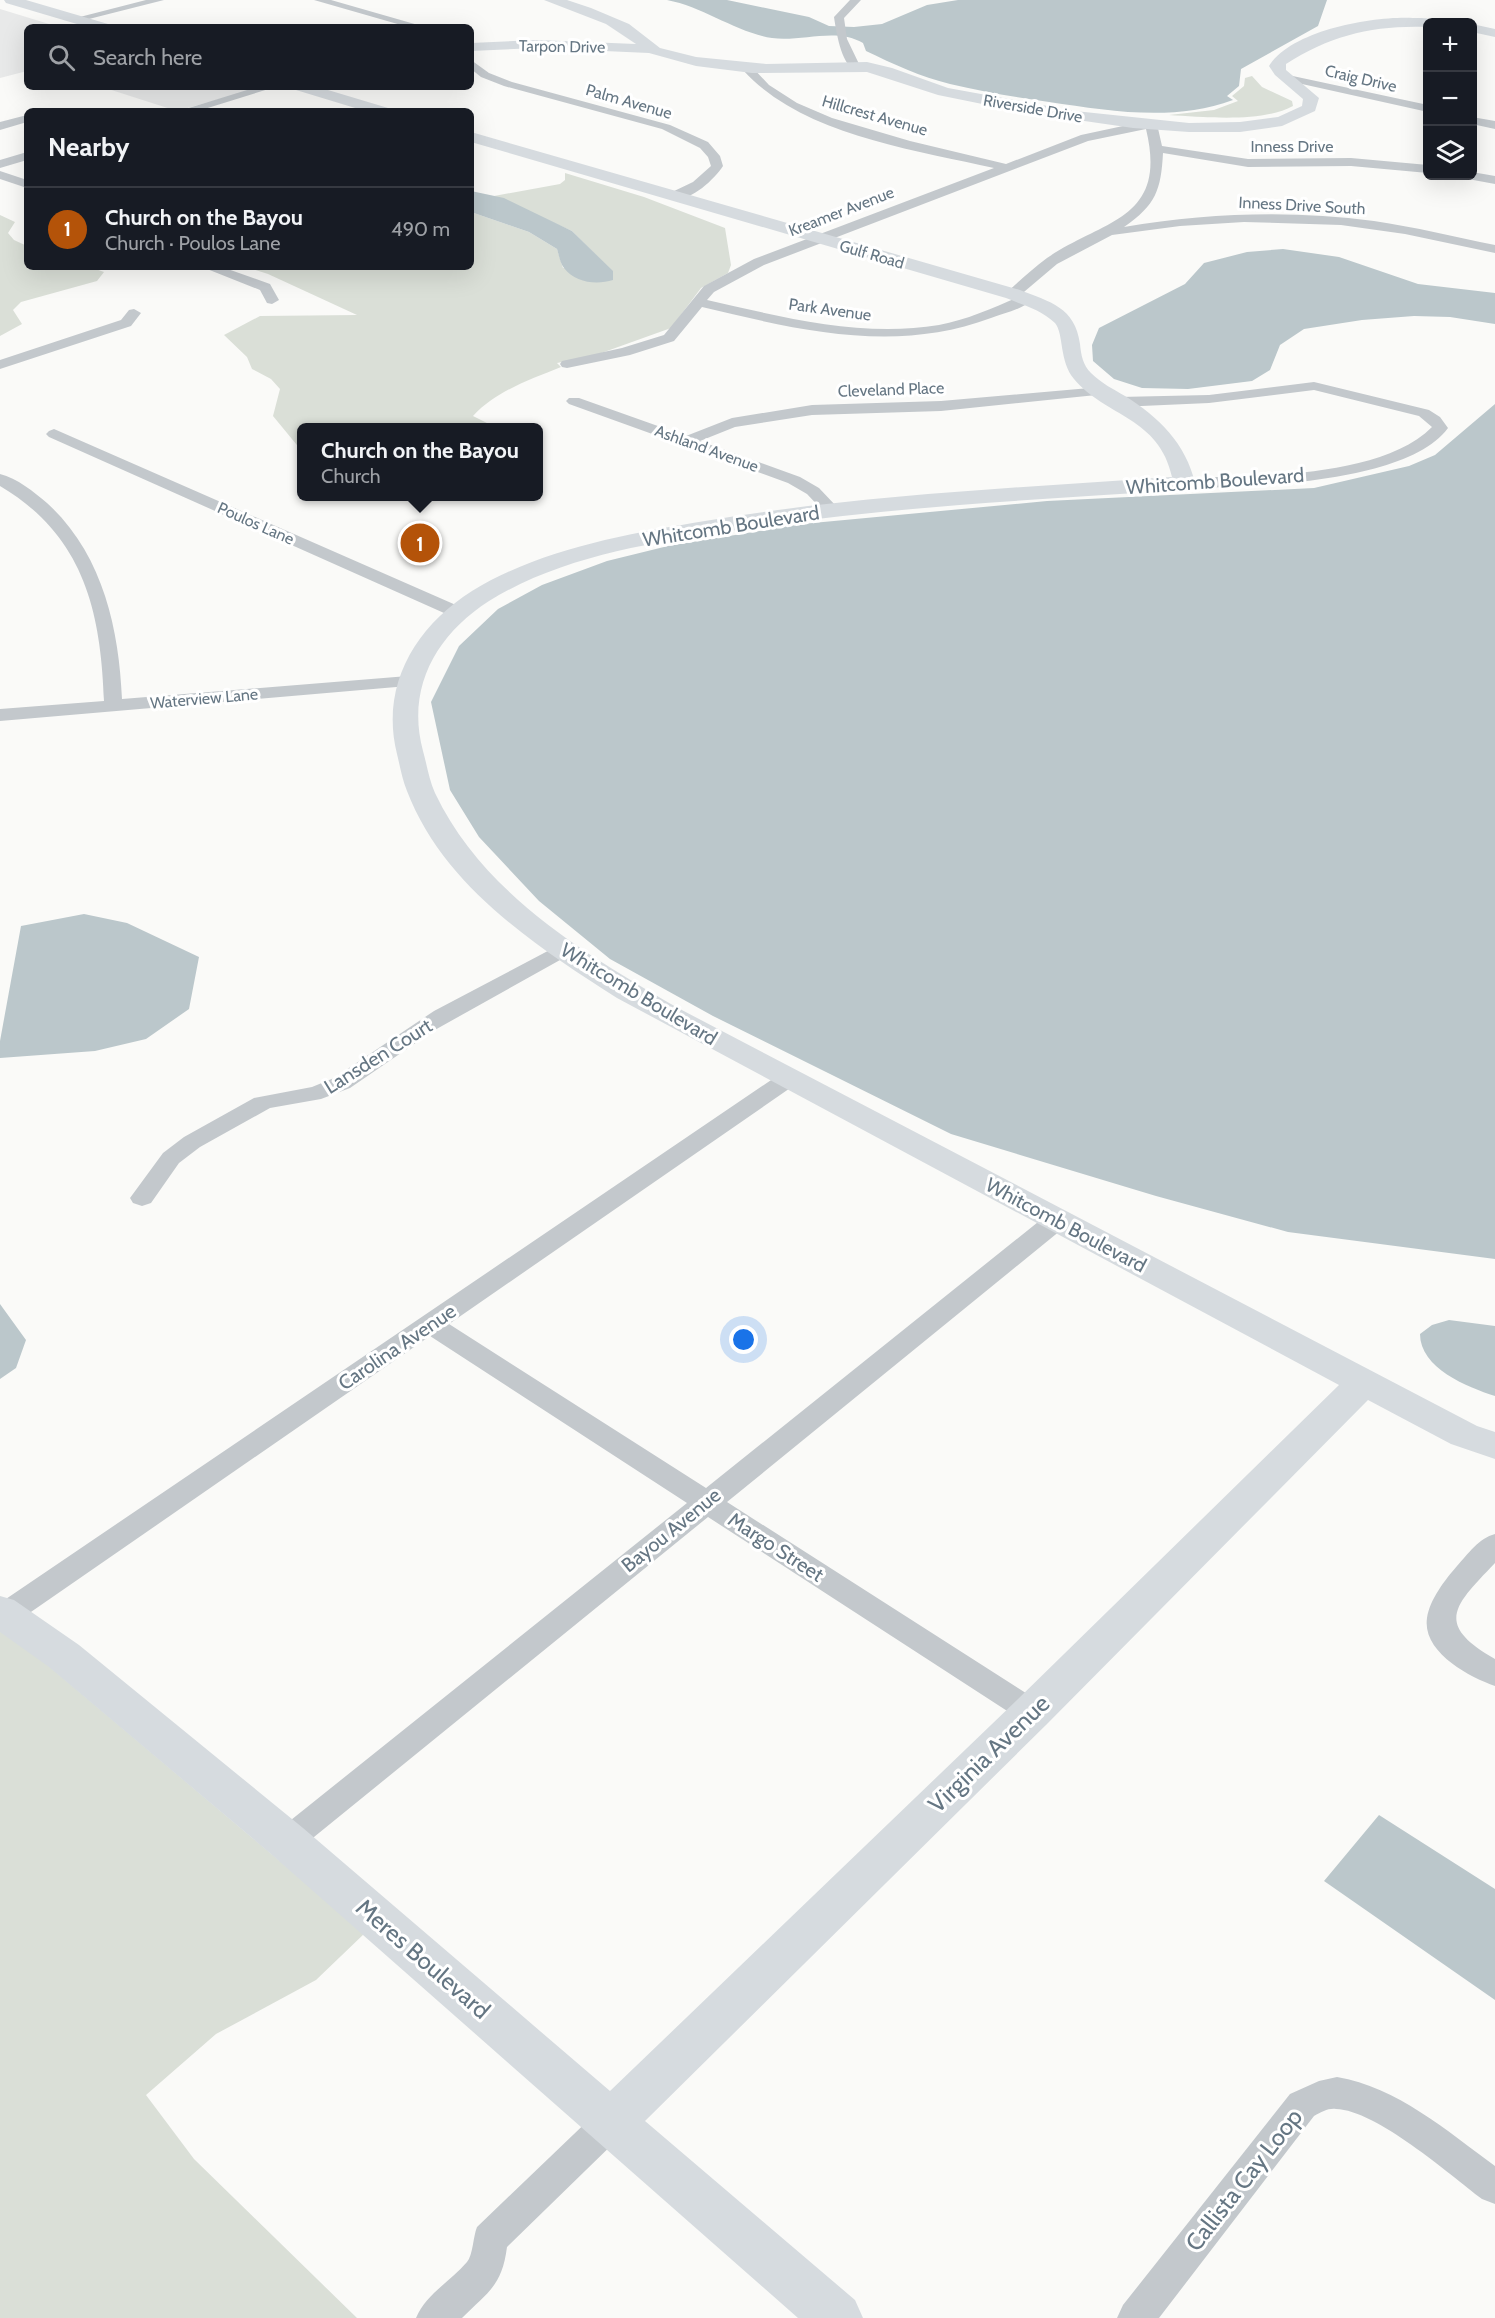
<!DOCTYPE html>
<html lang="en">
<head>
<meta charset="utf-8">
<style>
  body { margin:0; font-family:Cabin,sans-serif; background:#242831; color:#f1f3f6 }
  .controls { position:absolute; right:18px; top:18px; display:grid; overflow:hidden; border-radius:9px; box-shadow:0 6px 24px #0002 }
  .controls button { width:54px; height:54px; display:grid; place-items:center; padding:0; border:0; border-bottom:2px solid #363941; background:#171b24; color:#f1f3f6; font:30px sans-serif }
  .you { position:absolute; left:744px; top:1340px; width:21px; height:21px; margin:-15px; border:4px solid #fff; border-radius:50%; background:#1a73e8; box-shadow:0 0 0 9px #1a73e833 }
  .badge { display:grid; place-items:center; width:39px; height:39px; border-radius:50%; background:#b45309; color:#fff; font-size:20px; font-weight:700 }
  .pin { position:absolute; translate:-50% -50%; border:3px solid #fff; box-shadow:0 2px 6px #0006 }
  .popup { position:absolute; left:297px; top:423px; width:246px; height:78px; box-sizing:border-box; display:grid; place-content:center; border-radius:9px; background:#171b24; filter:drop-shadow(0 2px 4px #0005); font-size:20px; white-space:nowrap; color:#9ea1a6 }
  .popup b { font-size:22px; color:#f1f3f6 }
  .popup::after { content:''; position:absolute; left:50%; top:100%; margin-left:-12px; border:12px solid transparent; border-top-color:#171b24 }
  .list { margin:0; padding:0; list-style:none }
  h2 { display:flex; justify-content:space-between; align-items:center; height:78px; margin:0; padding:0 24px; font-size:26px }
  h2 small { font-size:20px; font-weight:400; color:#9ea1a6 }
  .list li { display:grid; grid-template-columns:39px 1fr auto; gap:18px; align-items:center; box-sizing:border-box; height:84px; padding:0 24px; border-top:2px solid #363941 }
  .list b { display:block; font-size:22px; white-space:nowrap }
  .list p { margin:0; font-size:20px; white-space:nowrap; color:#9ea1a6 }
  .list em { font-size:20px; font-style:normal; color:#9ea1a6 }
  .icon { flex:none; width:33px; height:33px; fill:none; stroke:currentColor; stroke-width:2; stroke-linecap:round; stroke-linejoin:round }
  .map { position:relative; flex:none; width:1495px; height:2318px; overflow:hidden }
  .search { position:absolute; background:#171b24; box-shadow:0 6px 24px #0002; left:24px; top:24px; width:450px; height:66px; display:flex; align-items:center; gap:15px; box-sizing:border-box; padding:0 21px; border-radius:9px; color:#9ea1a6; font-size:22px }
  .panel { position:absolute; background:#171b24; box-shadow:0 6px 24px #0002; left:24px; top:108px; width:450px; height:162px; border-radius:9px }
  .map>svg:first-child { display:block }
  .built { fill:#e8e9e9 }
  .green { fill:#dadfd7 }
  .water { fill:#bbc7cb }
  .lines { fill:none; stroke-linecap:round; stroke-linejoin:round }
  .street { fill:#c3c8cc; fill-rule:evenodd }
  .secondary { fill:#d6dbdf; fill-rule:evenodd }
  .labels { text-anchor:middle; stroke-width:6; stroke-linejoin:round; paint-order:stroke }
  .far-street-label { font-size:16px; fill:#657683; stroke:#fff }
  .street-label { font-size:20px; fill:#657683; stroke:#fff }
  .near-street-label { font-size:24px; fill:#657683; stroke:#fff }
</style>
</head>
<body>
<div class="map">
<svg width="1495" height="2318" viewBox="0 0 1495 2318">
  <rect width="100%" height="100%" fill="#fafaf8"/>
  <path class="built" d="M0,9L59,27H27V71L0,78Z
    M102,87H261L177,111Z"/>
  <path class="green" d="M1252,76L1262,87L1292,101L1293,106C1262,123 1204,117 1169,115L1214,110L1238,101L1232,96L1244,86L1245,78Z
    M565,173L644,197L725,228L731,265L728,273L701,288L671,328L593,356L557,363L561,367C529,380 496,391 473,416L495,427L302,428L301,450L273,416L280,389L271,379L252,369L247,357L224,335L260,316L357,315L268,274L246,267H471V212L529,232L557,249L563,268L612,271L572,231L494,196L560,184L565,180Z
    M0,215L15,222L8,233L14,240L27,246V267H90L104,272L97,281L21,302L13,310L22,324L0,336Z
    M0,1631L38,1657L365,1933L316,1980L216,2034L146,2095L194,2159L357,2318H0Z"/>
  <path class="water" d="M667,0H727L809,17L829,26L854,27L882,24L927,5L958,0H1327L1318,26L1241,69L1239,86L1227,96L1233,100C1174,122 1110,111 1049,102C1016,97 983,92 950,84C921,77 893,64 866,51L863,43C836,27 802,42 772,38C735,32 704,7 667,0Z
    M471,191L504,198L572,231L613,271V280C597,285 575,283 564,268C560,263 559,255 557,249L529,232L471,212Z
    M1283,249L1339,257L1418,284L1495,293V324L1450,317L1414,316L1362,320L1304,329L1280,345L1270,370L1252,381L1188,389L1142,388L1114,379L1093,361L1092,345L1099,328L1185,284L1204,263L1247,252Z
    M1495,404V1259L1288,1232L1156,1196L951,1134L713,1016L610,959L539,901L479,837L450,790L431,702L459,646L498,609L542,585L607,561L668,546L802,524L1047,501L1314,488L1409,466L1435,455Z
    M84,914L127,923L199,957L189,1009L146,1039L95,1051L0,1058V1041L21,926Z
    M0,1304L26,1340L16,1368L0,1379Z
    M1449,1320L1495,1326V1396C1467,1387 1420,1368 1420,1334L1432,1325Z
    M1379,1815L1495,1889V2000L1324,1881Z"/>
  <g class="lines">
    <path class="street" d="M146,0H164L77,22L72,19Z
      M314,0H331L425,27H408Z
      M850,0H861L844,18L847,39L860,66L854,69C841,64 836,30 834,17Z
      M471,60L489,73L512,82L670,125L708,142L720,156L723,166C713,181 689,203 670,199V193L693,182L711,166L708,157L700,148L662,129L504,86L481,77L471,69Z
      M743,66H751L769,85L797,103L832,118L910,141L1006,164L1081,135L1151,120L1157,124L1162,146L1248,159L1351,158L1428,165V173L1351,166L1248,167L1163,153C1161,190 1156,205 1124,227C1207,213 1291,210 1374,221C1415,227 1455,237 1495,245V253L1405,234L1341,225L1244,222L1180,226L1112,235L1057,264L1018,297H1008V291C1021,280 1033,268 1047,258C1105,219 1168,220 1146,129L1088,141L764,265L714,292L707,300C783,317 861,338 939,325C967,320 995,307 1021,296H1031L1033,299C1024,309 1004,313 991,318C895,354 798,330 702,307L674,341L630,355L567,368L562,367L560,364L562,361L622,348L664,335L704,286L754,259L994,168C912,149 802,135 743,70Z
      M1288,75L1428,105V112L1284,80L1282,78Z
      M257,87H275L198,111H179Z
      M27,115V122L0,130V122Z
      M1472,117L1495,121V129L1472,124Z
      M27,152V160L0,168V160Z
      M0,171L27,180V188L0,179Z
      M1472,172L1495,176V184L1468,179L1466,176H1472Z
      M202,267H222L270,284L279,300L272,304L267,303L260,290Z
      M134,309L141,313L131,326L0,369V360L121,320L129,310Z
      M1314,382L1429,410L1440,417L1448,428C1407,484 1249,487 1184,488L1178,486L1176,483L1178,480C1197,475 1219,478 1238,477C1296,474 1389,470 1432,427L1419,416L1314,390L1209,403L1119,407L1111,402L1119,397L1209,395Z
      M1101,387L1108,391L1106,394L941,411L812,415L735,427L700,441L800,477L819,488L837,507L839,510L837,513H825L807,494L788,483L569,404L566,401L569,398H579L686,436L732,418L812,405L941,401Z
      M54,429L465,609L468,613L465,617H453L49,437L46,434L49,431Z
      M0,474C17,478 34,492 47,503C102,553 119,627 122,699L408,676L417,681L408,686L0,721V709L104,701C101,610 83,535 0,486Z
      M561,944L569,945L572,950L569,955L433,1031L350,1088L321,1099L270,1108L200,1147L179,1163L151,1203L142,1206L133,1203L130,1198L163,1153L184,1137L254,1098L312,1087L334,1078L434,1011Z
      M788,1072L796,1074L800,1079L796,1084L449,1324L706,1488L1048,1214L1057,1212L1066,1214L1069,1220L1066,1226L727,1502L1043,1704L1047,1712L1043,1720L1032,1724L1021,1720L708,1517L298,1850L287,1854L276,1850L271,1841L276,1832L687,1503L430,1336L15,1623L0,1625V1603L780,1074Z
      M1495,1534V1563C1455,1605 1433,1624 1495,1659V1686C1469,1677 1422,1652 1427,1618C1430,1599 1445,1580 1457,1566C1468,1554 1479,1538 1495,1534Z
      M1337,2077C1397,2087 1447,2131 1495,2166V2204L1482,2199C1449,2174 1376,2110 1336,2109C1328,2108 1322,2112 1314,2116L1159,2318H1117L1123,2305L1290,2094L1319,2081Z
      M611,2106L624,2111L629,2122L624,2133L507,2247C502,2286 488,2292 462,2318H416C426,2294 450,2282 467,2262C473,2255 473,2237 477,2227L598,2111Z"/>
    <path class="secondary" d="M4,0H26L108,24L110,27H87L6,3Z
      M544,0H567L591,8L629,24L660,48L696,57L766,64L867,62L892,68L948,88L1075,111L1189,123L1240,122L1278,117L1302,106L1303,99L1275,75L1269,66C1292,30 1373,16 1413,18C1421,18 1429,17 1435,22H1428V27C1374,25 1331,35 1286,64V70L1319,98L1315,111L1282,126L1240,132H1189L1133,128L1022,112L938,95L867,72L752,73L696,66L649,53L537,48L471,51V43L537,40L636,44L606,24Z
      M1472,24L1495,29V37L1472,32Z
      M293,87H318L388,108L390,111H365L296,90Z
      M471,132L1020,290C1050,302 1075,307 1080,344C1081,355 1083,365 1091,373C1101,383 1113,389 1125,396C1159,417 1186,444 1195,483L1192,488L1184,490C1032,500 881,507 730,531C649,543 560,557 489,601C436,635 406,688 423,751C427,765 429,780 435,793C483,894 585,954 678,1008L1477,1426L1495,1432V1459L1451,1444L1368,1400L1047,1724L645,2121L855,2300L863,2318H798L271,1854L49,1667L0,1632V1596L14,1600L79,1645L303,1828L610,2091L1017,1700L1339,1385L617,998C535,946 443,885 407,791C402,779 400,766 397,754C380,686 415,627 472,591C541,549 626,534 705,521C859,495 1016,488 1172,477C1159,417 1106,417 1074,379C1059,361 1064,334 1055,323C1042,310 1023,305 1006,298L471,142Z"/>
  </g>
  <g class="labels">
    <g class="far-street-label">
      <text transform="translate(562 46) rotate(1)" y="6">Tarpon Drive</text>
      <text transform="translate(1361 78) rotate(13)" y="6">Craig Drive</text>
      <text transform="translate(629 101) rotate(16)" y="6">Palm Avenue</text>
      <text transform="translate(1033 108) rotate(10)" y="6">Riverside Drive</text>
      <text transform="translate(875 115) rotate(16)" y="6">Hillcrest Avenue</text>
      <text x="1292" y="152">Inness Drive</text>
      <text transform="translate(1302 205) rotate(3)" y="6">Inness Drive South</text>
      <text transform="translate(841 211) rotate(-21)" y="6">Kreamer Avenue</text>
      <text transform="translate(872 254) rotate(16)" y="6">Gulf Road</text>
      <text transform="translate(830 309) rotate(8)" y="6">Park Avenue</text>
      <text transform="translate(891 389) rotate(-2)" y="6">Cleveland Place</text>
      <text transform="translate(707 448) rotate(20)" y="6">Ashland Avenue</text>
      <text transform="translate(256 523) rotate(24)" y="6">Poulos Lane</text>
      <text transform="translate(204 698) rotate(-5)" y="6">Waterview Lane</text>
    </g>
    <g class="street-label">
      <text transform="translate(1215 481) rotate(-4)" y="7">Whitcomb Boulevard</text>
      <text transform="translate(731 526) rotate(-9)" y="7">Whitcomb Boulevard</text>
      <text transform="translate(639 994) rotate(31)" y="7">Whitcomb Boulevard</text>
      <text transform="translate(378 1056) rotate(-32)" y="7">Lansden Court</text>
      <text transform="translate(1066 1225) rotate(28)" y="7">Whitcomb Boulevard</text>
      <text transform="translate(397 1347) rotate(-34)" y="7">Carolina Avenue</text>
      <text transform="translate(671 1530) rotate(-39)" y="7">Bayou Avenue</text>
      <text transform="translate(776 1547) rotate(33)" y="7">Margo Street</text>
    </g>
    <g class="near-street-label">
      <text transform="translate(989 1754) rotate(-44)" y="8">Virginia Avenue</text>
      <text transform="translate(423 1959) rotate(41)" y="8">Meres Boulevard</text>
      <text transform="translate(1244 2180) rotate(-52)" y="8">Callista Cay Loop</text>
    </g>
  </g>
</svg>
<div class="controls">
<button>+</button>
<button>−</button>
<button><svg class="icon" aria-label="layers" viewBox="0 0 24 24"><path d="M12 4l9 5-9 5-9-5zM3 14l9 5 9-5"/></svg></button>
</div>
<div class="you"></div>
<div class="pin badge" style="left:420px;top:543px">1</div>
<div class="popup"><b>Church on the Bayou</b>Church</div>
<div class="search"><svg class="icon" aria-label="search" viewBox="0 0 24 24"><circle cx="10" cy="10" r="6"/><path d="M15 15l6 6"/></svg>Search here</div>
<section class="panel">
<h2>Nearby<small></small></h2>
<ul class="list">
<li><span class="badge">1</span><div><b>Church on the Bayou</b><p>Church · Poulos Lane</p></div><em>490 m</em></li>
</ul>
</section>
</div>
</body>
</html>
